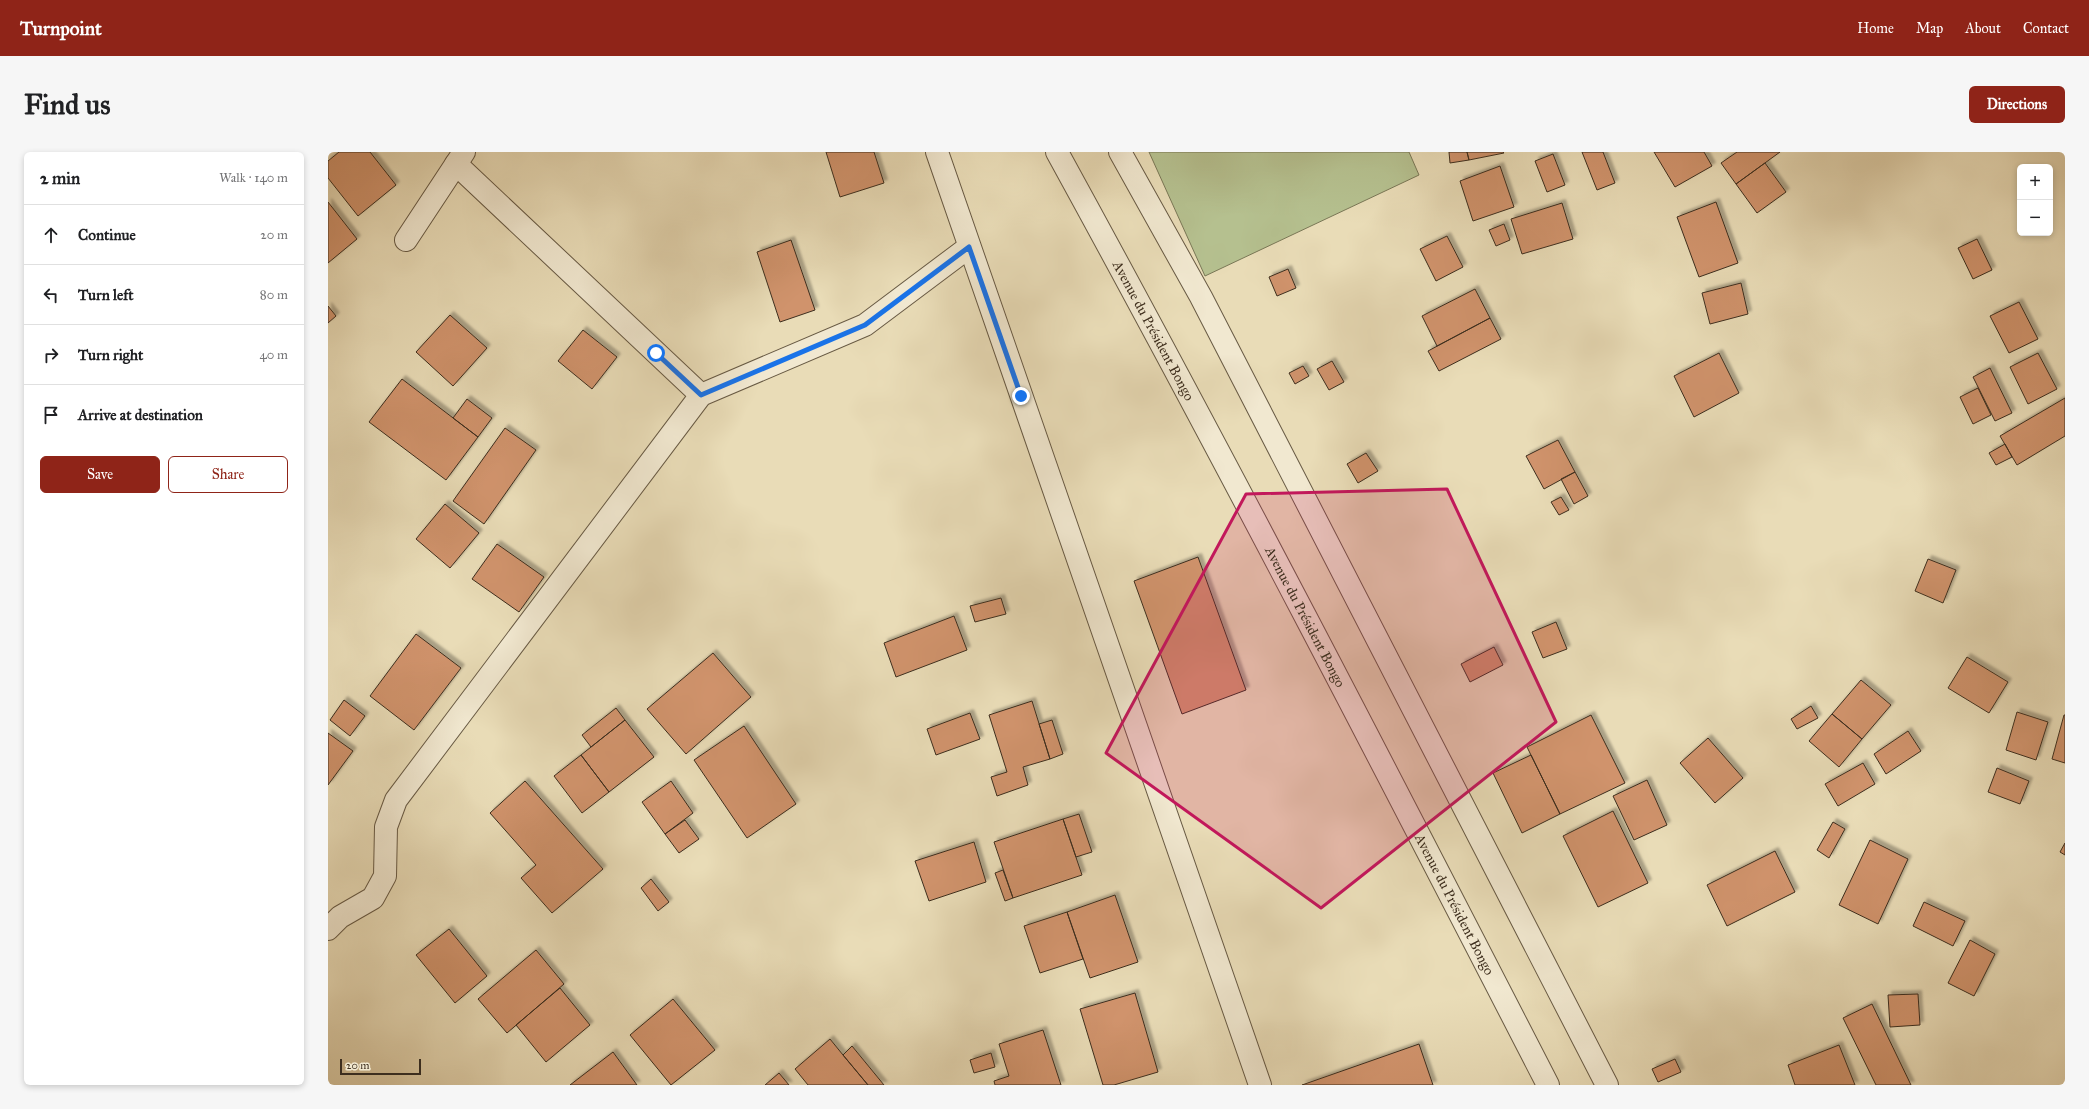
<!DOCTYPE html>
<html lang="en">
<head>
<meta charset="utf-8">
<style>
  body { margin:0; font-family:"IM FELL Great Primer",serif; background:#f6f6f6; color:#202124 }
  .controls { position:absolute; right:12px; top:12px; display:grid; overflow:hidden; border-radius:6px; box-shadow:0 2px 6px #0003 }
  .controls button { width:36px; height:36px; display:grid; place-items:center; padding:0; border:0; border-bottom:1px solid #e0e0e0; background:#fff; color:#202124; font:20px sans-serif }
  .scale { position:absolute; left:12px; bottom:10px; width:81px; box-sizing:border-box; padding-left:4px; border:2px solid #3d2e1e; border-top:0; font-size:11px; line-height:14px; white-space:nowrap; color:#3d2e1e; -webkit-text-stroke:3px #f1e8d0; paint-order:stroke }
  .stop { position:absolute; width:12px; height:12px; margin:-9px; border:3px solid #1a73e8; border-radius:50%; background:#fff }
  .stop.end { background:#1a73e8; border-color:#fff; box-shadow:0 1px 4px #0008 }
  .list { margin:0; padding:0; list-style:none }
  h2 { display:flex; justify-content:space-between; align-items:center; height:52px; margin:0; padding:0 16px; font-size:17px }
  h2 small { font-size:13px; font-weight:400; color:#757577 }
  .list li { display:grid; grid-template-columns:26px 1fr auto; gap:12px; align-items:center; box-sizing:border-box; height:60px; padding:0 16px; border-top:1px solid #e0e0e0 }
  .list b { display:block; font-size:15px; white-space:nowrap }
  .list em { font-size:13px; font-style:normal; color:#757577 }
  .actions { display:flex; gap:8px; padding:12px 16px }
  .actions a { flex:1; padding:9px 0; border:1px solid #8f2418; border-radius:6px; text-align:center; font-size:14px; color:#8f2418 }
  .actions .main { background:#8f2418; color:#fff }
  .icon { flex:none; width:22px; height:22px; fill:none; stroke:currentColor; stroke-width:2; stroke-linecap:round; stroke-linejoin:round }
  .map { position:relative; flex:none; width:1737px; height:933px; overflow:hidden; border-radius:6px }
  header { display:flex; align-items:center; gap:24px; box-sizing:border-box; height:56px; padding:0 20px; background:#8f2418; color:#fff }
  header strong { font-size:19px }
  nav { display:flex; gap:22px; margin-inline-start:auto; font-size:14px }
  .intro { display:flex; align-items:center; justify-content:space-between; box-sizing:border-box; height:96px; padding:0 24px }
  h1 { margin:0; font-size:28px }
  .button { padding:10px 18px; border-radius:6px; background:#8f2418; color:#fff; font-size:14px; font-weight:700 }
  main { display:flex; gap:24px; padding:0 24px }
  aside { flex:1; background:#fff; border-radius:6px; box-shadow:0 2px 6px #0003 }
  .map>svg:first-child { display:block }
  .green { fill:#b5c08f; stroke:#797756 }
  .building { fill:#d0936c; stroke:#3d2e1e; filter:url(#shadow) }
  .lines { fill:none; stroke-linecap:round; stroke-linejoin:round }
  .minor-casing { stroke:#685a44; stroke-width:24 }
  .minor { stroke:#f1e8d0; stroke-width:22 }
  .route { stroke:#1a73e8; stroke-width:5 }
  .marked { fill:#c2185b; fill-opacity:0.2; stroke:#c2185b; stroke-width:3; stroke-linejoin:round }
  .labels { text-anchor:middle; stroke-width:3.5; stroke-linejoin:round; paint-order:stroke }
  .street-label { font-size:14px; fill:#3d2e1e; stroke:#f1e8d0 }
</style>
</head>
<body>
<header>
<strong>Turnpoint</strong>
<nav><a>Home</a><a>Map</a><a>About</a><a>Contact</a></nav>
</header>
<div class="intro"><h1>Find us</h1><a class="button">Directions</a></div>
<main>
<aside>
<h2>2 min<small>Walk · 140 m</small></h2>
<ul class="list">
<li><svg class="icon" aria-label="ahead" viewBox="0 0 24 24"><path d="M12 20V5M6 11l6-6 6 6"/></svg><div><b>Continue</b></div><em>20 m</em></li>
<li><svg class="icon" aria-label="left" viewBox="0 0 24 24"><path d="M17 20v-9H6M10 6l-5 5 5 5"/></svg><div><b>Turn left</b></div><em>80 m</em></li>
<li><svg class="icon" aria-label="right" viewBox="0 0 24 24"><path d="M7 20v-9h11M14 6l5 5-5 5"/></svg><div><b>Turn right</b></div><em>40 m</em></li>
<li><svg class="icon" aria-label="arrive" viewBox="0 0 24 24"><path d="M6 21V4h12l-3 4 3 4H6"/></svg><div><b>Arrive at destination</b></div></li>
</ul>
<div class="actions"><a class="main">Save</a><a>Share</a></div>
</aside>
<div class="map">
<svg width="1737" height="933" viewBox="0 0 1737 933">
  <defs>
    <filter id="shadow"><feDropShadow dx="3.5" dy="-3.5" stdDeviation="1" flood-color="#0004"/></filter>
  </defs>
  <rect width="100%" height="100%" fill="#e9dcb7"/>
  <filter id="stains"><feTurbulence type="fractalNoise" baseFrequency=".005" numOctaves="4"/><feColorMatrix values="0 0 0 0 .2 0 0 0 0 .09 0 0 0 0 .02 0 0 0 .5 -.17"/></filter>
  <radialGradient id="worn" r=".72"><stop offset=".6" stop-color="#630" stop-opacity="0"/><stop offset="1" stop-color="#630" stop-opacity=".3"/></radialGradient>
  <path class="green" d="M821,0H1081L1091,23L877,124Z"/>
  <path class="building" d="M11,0H42L68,33L30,64L0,26V9Z
    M498,0H546L556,31L512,45Z
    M1121,0H1139L1141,8L1122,11Z
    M1139,0H1175L1176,1L1141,8Z
    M1254,0H1275L1287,31L1269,38Z
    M1326,0H1376L1384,14L1347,35Z
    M1409,0H1452L1408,32L1393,11Z
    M1225,2L1237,33L1219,40L1207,9Z
    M1437,11L1458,40L1429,61L1408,32Z
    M1172,14L1186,55L1145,69L1132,29Z
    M0,50L29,87L0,111Z
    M1388,50L1410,111L1371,125L1349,65Z
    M1234,51L1245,87L1194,102L1183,67Z
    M1176,72L1182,88L1168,94L1161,78Z
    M1119,84L1135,115L1108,129L1092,97Z
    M1649,87L1664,118L1645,127L1630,96Z
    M463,88L487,158L452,170L429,100Z
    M960,117L968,136L949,144L941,125Z
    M1413,131L1420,162L1382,172L1374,141Z
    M1147,137L1162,166L1109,194L1094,164Z
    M1691,150L1710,187L1681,201L1662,164Z
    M0,154L8,164L0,171Z
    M122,163L159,196L125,234L88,200Z
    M1162,166L1173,187L1111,219L1100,199Z
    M255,178L289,205L264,237L230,209Z
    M1391,201L1411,241L1366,265L1346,224Z
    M1710,201L1729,237L1700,252L1682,215Z
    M1004,209L1016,230L1001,238L989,217Z
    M975,214L981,224L967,232L961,221Z
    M1662,216L1684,261L1667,269L1645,225Z
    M74,227L150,285L118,328L41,270Z
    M1650,236L1663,263L1645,272L1632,245Z
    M1737,246V284L1689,313L1672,284Z
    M139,247L164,266L150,285L125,266Z
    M177,276L208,298L156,372L125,349Z
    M1230,288L1247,320L1216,337L1198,304Z
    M1677,292L1684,305L1668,313L1661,301Z
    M1038,301L1050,319L1030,331L1019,312Z
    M1247,320L1260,344L1246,352L1233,327Z
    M1233,345L1241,358L1231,363L1223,350Z
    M117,352L151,381L122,416L88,387Z
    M169,392L216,425L191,460L144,427Z
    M870,405L918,538L854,562L806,429Z
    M1600,407L1628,418L1615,451L1587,439Z
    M673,446L678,462L647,470L642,454Z
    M626,464L639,498L568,525L556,491Z
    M1228,470L1239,497L1215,506L1204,480Z
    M88,482L133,516L86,578L42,544Z
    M1166,495L1175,513L1142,530L1133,512Z
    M385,501L423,545L358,602L319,557Z
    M1639,505L1680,530L1661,561L1620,536Z
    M1533,528L1563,553L1534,587L1504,562Z
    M16,548L37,564L22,584L2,568Z
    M704,549L722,607L695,615L700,633L669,644L663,625L679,620L661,563Z
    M1483,554L1490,566L1469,577L1463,567Z
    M288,556L297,568L263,595L254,583Z
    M1689,560L1720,570L1708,608L1678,598Z
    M642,561L652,587L608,603L599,577Z
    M1504,562L1534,587L1511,615L1481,589Z
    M1263,563L1297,631L1232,662L1199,595Z
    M1736,563H1737V611L1724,607Z
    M297,568L326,605L281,640L253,603Z
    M724,568L735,602L722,607L711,572Z
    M416,574L468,652L419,686L366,608Z
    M1580,579L1593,599L1558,622L1546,602Z
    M0,581L25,599L0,633Z
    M1380,586L1415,626L1387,651L1352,611Z
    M253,603L281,640L254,661L226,624Z
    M1203,603L1232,662L1194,681L1165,621Z
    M1535,611L1547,632L1510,654L1497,632Z
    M1669,616L1701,629L1692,652L1660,640Z
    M1319,628L1339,673L1306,688L1285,644Z
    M197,629L275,717L224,761L193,726L208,713L162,661Z
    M343,629L365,661L337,682L314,650Z
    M1285,659L1320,731L1270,755L1235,684Z
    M751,662L764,700L748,705L735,667Z
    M735,667L754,723L685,746L666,690Z
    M357,668L371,687L351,701L337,682Z
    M1505,670L1517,677L1501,706L1489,698Z
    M1542,688L1580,707L1550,772L1511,753Z
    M646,690L658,730L601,749L587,709Z
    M1737,691V703L1732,700Z
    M1447,699L1467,740L1399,774L1379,733Z
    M675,718L685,746L677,749L667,721Z
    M323,727L341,750L330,759L313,736Z
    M787,743L810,810L762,826L739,760Z
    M1596,750L1637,769L1625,794L1585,774Z
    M739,760L755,807L712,821L696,774Z
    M121,777L159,824L127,851L88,803Z
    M1642,788L1667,802L1646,844L1620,831Z
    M208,798L236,832L179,881L150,847Z
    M232,836L262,873L218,910L188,873Z
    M807,841L830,920L786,933H775L752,857Z
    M1590,842L1592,873L1562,875L1560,843Z
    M345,847L387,898L343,933L302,883Z
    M1544,852L1583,933H1548L1515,866Z
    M715,878L733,933H667L666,929L681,924L671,892Z
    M502,887L515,903L540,933H480L467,917Z
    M1091,892L1105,933H974Z
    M1511,893L1527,933H1467L1460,913Z
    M524,894L556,933H540L515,903Z
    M285,900L309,933H242Z
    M663,901L667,915L646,921L642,908Z
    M1347,907L1353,920L1330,930L1324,917Z
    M451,921L461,933H437Z"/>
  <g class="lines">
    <defs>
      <g id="minor">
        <path d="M609,0L932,933"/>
        <path id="s1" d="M729,0C898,308 1059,620 1220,933"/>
        <path d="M792,0L873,145L1279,933"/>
        <path d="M128,12L373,243"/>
        <path d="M78,88L136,0"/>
        <path d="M0,777L12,765L45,746L57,724L58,675L68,648L373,243L537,173L641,95"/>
      </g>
    </defs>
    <use href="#minor" class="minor-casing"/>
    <use href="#minor" class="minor"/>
  </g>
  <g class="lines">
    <path class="route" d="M328,201L373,243L537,173L641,95L693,244"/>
  </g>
  <path class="marked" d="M1119,337L1228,570L993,756L778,601L918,342Z"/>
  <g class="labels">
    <g class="street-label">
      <text dy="5" stroke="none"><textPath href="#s1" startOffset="203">Avenue du Président Bongo</textPath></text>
      <text dy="5" stroke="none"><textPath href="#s1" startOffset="527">Avenue du Président Bongo</textPath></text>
      <text dy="5" stroke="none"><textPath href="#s1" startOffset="851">Avenue du Président Bongo</textPath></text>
    </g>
  </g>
  <rect width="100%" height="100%" filter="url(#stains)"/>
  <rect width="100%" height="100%" fill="url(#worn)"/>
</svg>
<div class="controls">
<button>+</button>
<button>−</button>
</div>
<div class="scale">20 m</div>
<div class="stop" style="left:328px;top:201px"></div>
<div class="stop end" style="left:693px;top:244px"></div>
</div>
</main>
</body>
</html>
